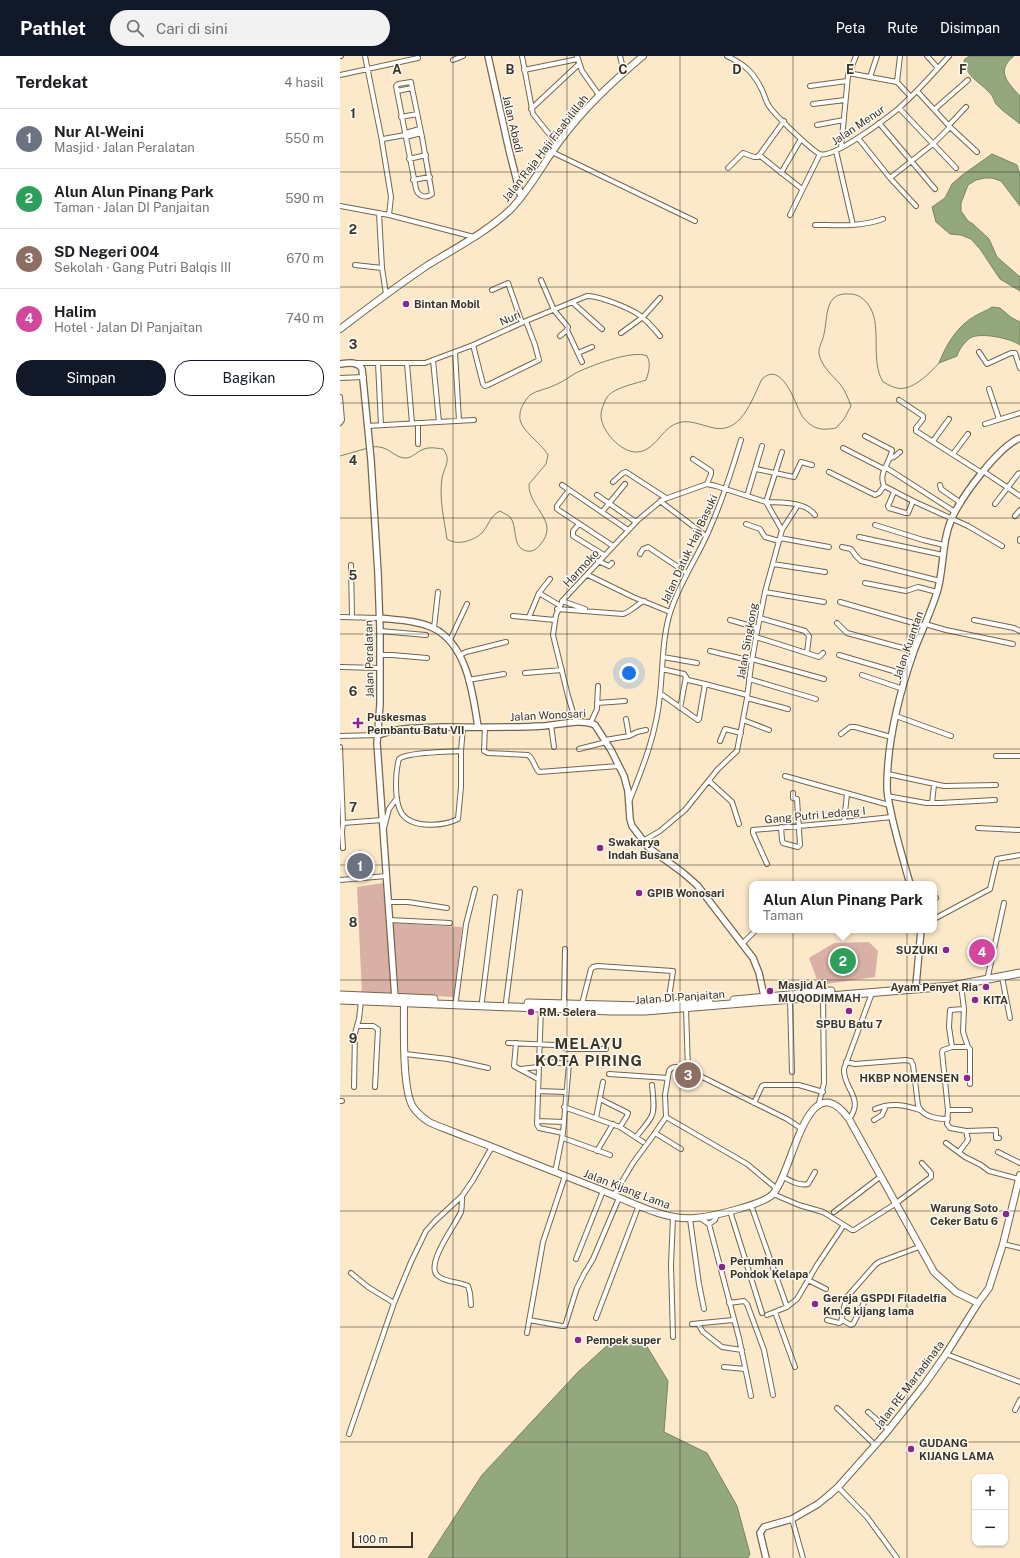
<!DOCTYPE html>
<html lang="id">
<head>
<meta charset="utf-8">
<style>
  body { margin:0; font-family:"Public Sans",sans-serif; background:#f2f2f2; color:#202124 }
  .controls { position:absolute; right:12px; bottom:12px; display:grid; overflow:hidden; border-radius:8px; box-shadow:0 1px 3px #0004 }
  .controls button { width:36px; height:36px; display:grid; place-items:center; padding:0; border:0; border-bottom:1px solid #e0e0e0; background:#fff; color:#202124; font:20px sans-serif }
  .scale { position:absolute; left:12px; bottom:10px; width:61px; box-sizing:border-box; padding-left:4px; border:2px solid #3b3428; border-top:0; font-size:11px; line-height:14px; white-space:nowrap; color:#3b3428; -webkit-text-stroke:3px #fcf8f2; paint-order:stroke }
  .you { position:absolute; left:289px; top:617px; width:14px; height:14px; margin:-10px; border:3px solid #fff; border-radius:50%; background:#1a73e8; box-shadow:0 0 0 6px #1a73e833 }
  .badge { display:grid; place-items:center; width:26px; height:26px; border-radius:50%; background:#111827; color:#fff; font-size:13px; font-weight:700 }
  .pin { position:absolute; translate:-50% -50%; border:2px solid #fff; box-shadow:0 1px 4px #0006 }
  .popup { position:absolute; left:409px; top:825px; width:188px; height:52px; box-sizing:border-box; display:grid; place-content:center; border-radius:8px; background:#fff; filter:drop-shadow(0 1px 3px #0005); font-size:13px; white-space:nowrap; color:#757577 }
  .popup b { font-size:15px; color:#202124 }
  .popup::after { content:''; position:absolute; left:50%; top:100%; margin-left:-8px; border:8px solid transparent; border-top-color:#fff }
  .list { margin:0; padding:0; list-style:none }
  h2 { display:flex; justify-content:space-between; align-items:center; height:52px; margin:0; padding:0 16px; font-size:17px }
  h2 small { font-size:13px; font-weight:400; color:#757577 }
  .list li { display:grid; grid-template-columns:26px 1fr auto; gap:12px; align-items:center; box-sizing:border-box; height:60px; padding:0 16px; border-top:1px solid #e0e0e0 }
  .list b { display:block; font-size:15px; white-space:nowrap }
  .list p { margin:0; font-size:13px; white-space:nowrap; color:#757577 }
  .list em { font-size:13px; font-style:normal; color:#757577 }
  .actions { display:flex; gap:8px; padding:12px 16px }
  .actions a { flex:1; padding:9px 0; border:1px solid #111827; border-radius:16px; text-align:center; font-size:14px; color:#111827 }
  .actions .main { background:#111827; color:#fff }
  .icon { flex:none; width:22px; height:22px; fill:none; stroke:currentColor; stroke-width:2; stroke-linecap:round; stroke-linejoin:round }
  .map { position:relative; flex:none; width:680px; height:1502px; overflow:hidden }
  header { display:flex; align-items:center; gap:24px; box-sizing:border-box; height:56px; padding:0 20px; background:#111827; color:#fff }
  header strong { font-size:19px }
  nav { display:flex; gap:22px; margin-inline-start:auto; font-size:14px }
  .search { width:280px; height:36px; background:#f2f2f2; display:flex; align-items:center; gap:10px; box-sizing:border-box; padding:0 14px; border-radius:22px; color:#757577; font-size:15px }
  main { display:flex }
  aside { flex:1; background:#fff }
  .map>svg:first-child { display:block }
  .green { fill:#d8b0a5 }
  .water { fill:#94a87d; stroke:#798564 }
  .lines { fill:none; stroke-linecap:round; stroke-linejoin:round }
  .stream { stroke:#798564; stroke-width:1 }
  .street-casing { stroke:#75664a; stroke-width:6 }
  .secondary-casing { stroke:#75664a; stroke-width:8 }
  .primary-casing { stroke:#75664a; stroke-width:8 }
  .highway-casing { stroke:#75664a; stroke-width:9 }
  .street { stroke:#fff; stroke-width:4 }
  .secondary { stroke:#fff; stroke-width:5.5 }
  .primary { stroke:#fff; stroke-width:6 }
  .highway { stroke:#fff; stroke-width:7 }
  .grid { fill:none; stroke:#3b3428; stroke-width:1; stroke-opacity:0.55 }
  .poi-dot { fill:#89278f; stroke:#fcf8f2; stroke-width:1.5 }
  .labels { text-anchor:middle; stroke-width:3; stroke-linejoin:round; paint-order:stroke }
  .street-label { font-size:11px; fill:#3b3428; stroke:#fcf8f2 }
  .poi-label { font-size:11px; font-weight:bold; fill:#3b3428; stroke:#fcf8f2; text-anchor:start }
  .district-label { font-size:15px; font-weight:bold; letter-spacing:1px; fill:#3b3428; stroke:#fcf8f2 }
  .grid-label { font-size:13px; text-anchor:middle; font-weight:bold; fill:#3b3428; stroke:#fcf8f2; stroke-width:3; stroke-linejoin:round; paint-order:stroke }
</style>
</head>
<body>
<header>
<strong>Pathlet</strong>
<div class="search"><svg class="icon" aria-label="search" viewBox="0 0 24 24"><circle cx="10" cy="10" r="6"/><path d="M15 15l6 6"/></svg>Cari di sini</div>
<nav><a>Peta</a><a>Rute</a><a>Disimpan</a></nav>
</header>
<main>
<aside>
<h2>Terdekat<small>4 hasil</small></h2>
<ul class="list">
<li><span class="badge" style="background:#6b7280">1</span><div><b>Nur Al-Weini</b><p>Masjid · Jalan Peralatan</p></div><em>550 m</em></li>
<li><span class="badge" style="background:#2e9e5b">2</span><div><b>Alun Alun Pinang Park</b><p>Taman · Jalan DI Panjaitan</p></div><em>590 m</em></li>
<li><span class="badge" style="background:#8d6e63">3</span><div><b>SD Negeri 004</b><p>Sekolah · Gang Putri Balqis III</p></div><em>670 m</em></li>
<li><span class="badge" style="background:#d1479c">4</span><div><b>Halim</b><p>Hotel · Jalan DI Panjaitan</p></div><em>740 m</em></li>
</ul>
<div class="actions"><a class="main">Simpan</a><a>Bagikan</a></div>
</aside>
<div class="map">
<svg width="680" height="1502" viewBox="0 0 680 1502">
  <rect width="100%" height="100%" fill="#fbe9ca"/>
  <path class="green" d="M43,827L52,938H22L17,831Z
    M53,867L122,871L114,941L59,938Z
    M529,886L538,895L535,921L479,929L469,902L494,887Z"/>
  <path class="water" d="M629,0H674C655,15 668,27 680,40V68C672,61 663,56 656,48C654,45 653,40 650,37C640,26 626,21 624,4Z
    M652,98L677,109L680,119V150L661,125L652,122H645L636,124L628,129L621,147V155L628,165L633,168L649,183L657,201L680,221V235L660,223L640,193L631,183L621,179L610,178L596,166L592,151L605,142L612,128L621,120Z
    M652,251L660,252L672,262L680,266V289C670,282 640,276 630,282C624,287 619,293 617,300L599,307C606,289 617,270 635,260C640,257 646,255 652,251Z
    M271,1286L306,1289L328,1325L324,1376L367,1397L397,1450L410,1498L408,1502H88L142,1419L238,1316Z"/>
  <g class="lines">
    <path class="stream" d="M31,391C50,388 53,403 67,402C73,401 78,395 84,393C89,391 97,392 103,393C112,404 104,411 102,422C99,442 104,463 107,483C117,490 133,485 142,477C148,470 151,459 160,455C163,457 168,459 170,461C178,470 171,492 187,495C193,496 197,493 200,489C221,465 188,452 189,428L206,408L208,399C201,386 177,373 180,358C180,352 186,343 190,339C197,334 208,333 215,329C222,326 228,322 234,318C247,311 293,293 307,300C311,307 309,316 306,324C295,328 271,332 266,343C264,347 261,354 261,358C260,374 281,397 297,396C316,395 321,372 338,367C348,363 361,369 370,371C401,381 412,343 422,323C442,304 455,347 461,358C464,364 471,370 477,372C483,374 490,373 496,372L504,363L511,350C508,342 505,334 500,328C492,319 482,311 479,298C478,291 483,285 484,278C488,261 484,236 509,238C517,238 522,241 527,247C544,267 529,303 543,326C549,329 557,334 565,332C577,330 591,316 599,307
      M0,400L28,392"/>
    <defs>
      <path id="street" d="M0,0H1
        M25,0L42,85
        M182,0L193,58L217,88
        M237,0L242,15L259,39
        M280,0L284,16
        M387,0C406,9 414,17 423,36C425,41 426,46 429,50C434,58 472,95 480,98C493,103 547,62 558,53C576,37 593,18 609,0
        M587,0L598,12
        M113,4L123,0
        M184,14L238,3
        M508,17L557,26L570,40
        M0,19L78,2
        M530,21L537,0
        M557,26L560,0
        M470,30L507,25
        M57,35L56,30L58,28L71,26L72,32L82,81L92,138C86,143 78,140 76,133L57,35L72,32
        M577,35L610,71L637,96
        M473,48L505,44
        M559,52L616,112
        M191,53L239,8
        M595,53L628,24
        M61,61L77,58
        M539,67L595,133
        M477,69L504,64
        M609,69L626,51
        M65,77L80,73
        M66,81L81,77
        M518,82L550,122L576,150
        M501,92L508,20L516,0
        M496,95L513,169
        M212,96L355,165
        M419,99L462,133
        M69,103L86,99
        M388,112L403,97L414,101H418L444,65
        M441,117L461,83
        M550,122L593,88L610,71
        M73,124L90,121
        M0,150L49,159L134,181
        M39,157L42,212L46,238
        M49,159L51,141L42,86L43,83L65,79
        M450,159L480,98
        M475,169C497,169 521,171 543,163
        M15,209L42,212
        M201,224L214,254L228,271L227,274L220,280
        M152,234L168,227L182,267
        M232,246L262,273
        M227,274L242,306
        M281,277L303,261L320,242
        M133,289L143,328L145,330L148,329L199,304L195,289L186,265
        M115,296L119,365
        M639,296L647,308L671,297H675L680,312
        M238,297L252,291
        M93,304L99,366
        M16,307H85L133,289L186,265L247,240C256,240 263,243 272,246C296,255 303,259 320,280
        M38,307L41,369
        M67,308L72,367
        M0,322L24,321
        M649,333L659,363
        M0,341L2,364L0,367
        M559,344L583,360V363L576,372V375L642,417
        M78,367V388
        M645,368L680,357
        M27,370L134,364
        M525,380L552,394C550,407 538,417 544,430L573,445L628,470L662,490
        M593,385L609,363
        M503,392L544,413
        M442,396L426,446C442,447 464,445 475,459
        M613,398L628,378
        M550,402L554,401L560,396
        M353,403L371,415V418L367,428
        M545,411L615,456
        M416,413L454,421L461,406L472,409
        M643,415L680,440
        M489,416L535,439L539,437L544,430
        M273,426L283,417L286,416L326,442
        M222,429L288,474
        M600,429L601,433L621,447
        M229,434L217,450V453L273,490
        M554,436L548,450L549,452L566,457H568L573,445
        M257,439L296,466
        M407,440L422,390
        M320,445L366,480
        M655,448L678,418L680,417
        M262,456L285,428
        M675,460L680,454
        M239,468L233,475V480L264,499
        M406,468L420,473L425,481L439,485
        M535,469L583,484L604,489
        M442,474L458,449
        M519,481L603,499
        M440,482L489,491
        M680,483V485
        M502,491L511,493L516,500L521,505L600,525
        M300,498L303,493L308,491L347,517
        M258,505L269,510L272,507
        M433,508L485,516
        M11,509L12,561
        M248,519L293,541L330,556
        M525,527L566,535L578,531L597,536
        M425,536L484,546
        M199,537L210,523
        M222,545L245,553
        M500,546L584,570
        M217,553L283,558C290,556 296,549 304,545
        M173,560L215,564
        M0,561L39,562
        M189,561L199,537L219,549
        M420,562L465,575L469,580L467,597
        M390,564L418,572
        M634,564L674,572L680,575
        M497,567L507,577L574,595
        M585,568L606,574L673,588
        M94,572L98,536
        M40,575L86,579
        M416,581L479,601L483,597
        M110,584L127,548
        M370,595L412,605
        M40,599H52L87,602
        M120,599L126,596L166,586
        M499,599L567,619
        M323,601L357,607
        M412,603L484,623
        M0,611L40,612
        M322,613L344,618L348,624L365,628
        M185,617L222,614
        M522,619L563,633
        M409,623L476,643
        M128,624L164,618
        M321,638L358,664L359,663L365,628L407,639
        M407,642L448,653
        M257,647L285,645
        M340,652L346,621
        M556,660L611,680
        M286,663L289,680
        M403,664L429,674
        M236,666L228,640L213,579L216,559L223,544L298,464L322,444L367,428L376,430L426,446L442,474L425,536L416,581L411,610L407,642L397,695L378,713L345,754L320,775L303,785
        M251,666L257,653L258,630
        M211,669L214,691
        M145,671L144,695L148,697L188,699C194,703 194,711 199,716L279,710
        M501,678L510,671H515L551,681
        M0,680L38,679
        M265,684L289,680L297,676L306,674
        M380,685L385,673L401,677
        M0,691L3,767L42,764
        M239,693L266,686
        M121,695V731L118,763C104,770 73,773 62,758C54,746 55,717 59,703C67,696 108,696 121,695L123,671
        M656,700H680
        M548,718L604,730L656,729
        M445,720L549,749
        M369,725L392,746L399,768
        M547,740L586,747H600L655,744
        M289,746C303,711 317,676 320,638C323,612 322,583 330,557C339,527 358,501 370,472C383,443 392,414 401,384
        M592,747L594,729
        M504,766L507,738
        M3,767L2,776L3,792
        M441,771L442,784L443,787L458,791L460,789L457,743L453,742V737
        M44,772L49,753L57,742
        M638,772L680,774
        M427,808L413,777V774L504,766L552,761
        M0,824L46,820
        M594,842H596
        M48,846H68L107,852
        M594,863L650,833L657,803L680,799
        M49,864L110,867
        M402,888L416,874
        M648,920L664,847
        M662,921L670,962
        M621,929L624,953L623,976L628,991
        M116,944L126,868L135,833
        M450,944L452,1016
        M142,945L155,841
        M166,946L180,836
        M224,948L225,893
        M242,948L251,913L253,911L258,910L333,915L328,948
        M201,952L197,1068L199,1072L223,1077
        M346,952L348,1014
        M624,953L610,954L609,971L612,991L603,994L602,996L608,1054L607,1068L610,1072L626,1075L656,1074V1082H659
        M17,970H33L38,973L35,1031
        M168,987L214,989L229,993H266
        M176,987L174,1010L198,1023
        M612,991H628L630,993V1028
        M65,998L108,1003L148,1012
        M198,1005L229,1008L223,1077L215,1116
        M506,1006L515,1008L566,1004L571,1005L573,1009L578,1049C582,1061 596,1063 608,1063
        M181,1013L198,1011
        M269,1018L328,1022
        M14,1031L15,977L19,963L21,945
        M198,1035L226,1036
        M260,1043L288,1057L287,1060L280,1071
        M0,1045H2
        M414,1047L422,1030L424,1029H459L483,1036
        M479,1047L484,1027L483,941
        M224,1051L280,1071L303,1086
        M535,1053C551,1046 564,1049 580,1054
        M608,1054H630
        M326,1061L315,1077L341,1093
        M256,1062L263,1026
        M509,1063C525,1042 503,1033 504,1013L532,937
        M534,1064L542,1059L546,1050
        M197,1065L224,1066
        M296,1081C316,1057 315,1060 312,1029
        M223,1082L270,1099
        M606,1087L625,1101L641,1109L649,1115L679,1123
        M257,1095L273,1068
        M619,1096L628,1084L626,1075
        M658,1096L680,1107
        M443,1121C451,1125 459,1130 468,1128L475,1116
        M437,1133L407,1108L326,1061L325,1039L329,1015C333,1008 342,1012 348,1014L447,1063L462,1073
        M433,1138L459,1149L483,1156L512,1174
        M274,1139L293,1107L315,1077
        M122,1140C122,1145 122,1151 121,1156C116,1168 84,1209 98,1220C107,1227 118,1225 128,1230L130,1237L131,1249
        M411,1149L447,1251
        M390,1155L422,1257
        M494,1156L540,1121
        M360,1162L369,1168L375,1164L377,1158
        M350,1163L359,1228L364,1253
        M369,1168L399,1282L411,1340
        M514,1174L555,1148L591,1121V1117L582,1107
        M663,1188L680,1192
        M236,1203L263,1135
        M11,1217L28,1231L54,1247
        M468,1224L486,1233
        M389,1247L404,1245L407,1248L424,1294L433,1339
        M435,1256L455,1311
        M427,1259L447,1251L457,1243L477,1209L504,1169
        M256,1262L299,1149
        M189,1264L222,1270H225L237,1232L244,1218L253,1203L279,1142
        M487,1264L499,1267L501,1266L506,1242L535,1209L539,1206L579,1191
        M502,1264L511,1269L513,1268L524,1247
        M352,1268L393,1264
        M358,1268L363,1276L382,1291L402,1294
        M187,1277L203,1186L225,1120
        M333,1281L331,1209L333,1161
        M606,1298L680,1326
        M384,1311L405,1313
        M497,1352L535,1389
        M675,1354L680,1344
        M528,1356L549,1374
        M9,1378L54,1247L71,1206L86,1175L95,1165L122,1140L133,1124L152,1091
        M498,1431L527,1461L557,1502
        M452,1463L463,1502"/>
      <path id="secondary" d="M148,0L169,94L181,141
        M0,308C8,307 18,305 22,313L31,404L38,517L40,575V648L37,687L55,942
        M39,562C56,564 77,564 93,572C127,588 133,638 138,671
        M38,679C59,671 80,672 102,671C136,671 169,672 203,670C217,669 243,662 255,669L271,694L284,720L288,735L290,763L292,770L309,792L342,816L357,829L413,902L419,917L424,940
        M570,828C564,806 557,784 552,761C550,751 547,741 547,731C547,685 559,638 574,595C582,574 592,554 598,533C604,509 602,484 612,462C622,440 658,391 680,382
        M576,929L581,874
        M426,1502L420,1477L424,1471L452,1463L478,1448L489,1439"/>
      <path id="primary" d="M0,273C29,251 58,229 88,209C117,191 147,176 171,153C191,132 202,109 219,86C244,52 271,27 303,0
        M64,947C64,970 62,1034 73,1051C77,1057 83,1062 89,1066C97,1070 107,1073 116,1077C134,1084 153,1091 172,1099C202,1111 231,1122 261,1134C289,1145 325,1165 355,1162C370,1161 423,1149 433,1138C453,1116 467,1005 509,1063L594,1216L616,1236L638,1247
        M489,1439L498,1431L546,1377L584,1329L606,1298L638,1247L649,1232L663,1188L680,1119"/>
      <path id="highway" d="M0,939L94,943
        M0,944L271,955H305L612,930L680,917
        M394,944L491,935
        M188,947L303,950L369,945"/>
    </defs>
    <use href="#street" class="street-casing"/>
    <use href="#secondary" class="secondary-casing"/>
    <use href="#primary" class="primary-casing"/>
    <use href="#highway" class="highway-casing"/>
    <use href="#street" class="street"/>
    <use href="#secondary" class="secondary"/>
    <use href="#primary" class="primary"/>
    <use href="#highway" class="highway"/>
  </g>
  <path class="grid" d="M113,0V1502M227,0V1502M340,0V1502M453,0V1502M567,0V1502M0,116H680M0,231H680M0,347H680M0,462H680M0,578H680M0,693H680M0,809H680M0,924H680M0,1040H680M0,1155H680M0,1271H680M0,1386H680"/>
  <g class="poi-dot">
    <circle cx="66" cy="248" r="4"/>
    <path d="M16 661h4v4h4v4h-4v4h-4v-4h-4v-4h4z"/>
    <circle cx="260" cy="792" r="4"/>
    <circle cx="299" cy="837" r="4"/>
    <circle cx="606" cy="894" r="4"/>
    <circle cx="646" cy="931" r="4"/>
    <circle cx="430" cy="935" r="4"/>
    <circle cx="635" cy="944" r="4"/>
    <circle cx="509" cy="955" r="4"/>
    <circle cx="191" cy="956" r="4"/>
    <circle cx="627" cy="1022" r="4"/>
    <circle cx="666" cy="1158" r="4"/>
    <circle cx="382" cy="1211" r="4"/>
    <circle cx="475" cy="1248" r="4"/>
    <circle cx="238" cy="1284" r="4"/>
    <circle cx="571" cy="1393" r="4"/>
  </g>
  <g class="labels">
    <g class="street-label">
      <text transform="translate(173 68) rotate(77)" y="4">Jalan Abadi</text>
      <text transform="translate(518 69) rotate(-34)" y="4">Jalan Menur</text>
      <text transform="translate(205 92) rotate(-52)" y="4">Jalan Raja Haji Fisabilillah</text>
      <text transform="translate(170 262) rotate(-24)" y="4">Nuri</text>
      <text transform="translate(349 493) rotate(-65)" y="4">Jalan Datuk Haji Basuki</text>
      <text transform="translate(241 512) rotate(-47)" y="4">Harmoko</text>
      <text transform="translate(407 585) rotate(-80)" y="4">Jalan Singkong</text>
      <text transform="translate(568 589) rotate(-71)" y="4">Jalan Kuantan</text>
      <text transform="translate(29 603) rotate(-91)" y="4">Jalan Peralatan</text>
      <text transform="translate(208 659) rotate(-3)" y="4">Jalan Wonosari</text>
      <text transform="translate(475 759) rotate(-5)" y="4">Gang Putri Ledang I</text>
      <text transform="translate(340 941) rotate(-4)" y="4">Jalan DI Panjaitan</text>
      <text transform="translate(287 1133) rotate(21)" y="4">Jalan Kijang Lama</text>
      <text transform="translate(569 1329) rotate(-53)" y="4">Jalan RE Martadinata</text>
    </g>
    <g class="poi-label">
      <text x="74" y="252">Bintan Mobil</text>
      <text x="27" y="665">Puskesmas<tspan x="27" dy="13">Pembantu Batu VII</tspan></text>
      <text x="268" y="790">Swakarya<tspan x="268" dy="13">Indah Busana</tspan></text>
      <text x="307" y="841">GPIB Wonosari</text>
      <text x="598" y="898" text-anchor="end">SUZUKI</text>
      <text x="438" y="933">Masjid Al<tspan x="438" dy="13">MUQODIMMAH</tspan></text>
      <text x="638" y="935" text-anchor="end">Ayam Penyet Ria</text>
      <text x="643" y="948">KITA</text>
      <text x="199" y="960">RM. Selera</text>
      <text x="509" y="972" text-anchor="middle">SPBU Batu 7</text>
      <text x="619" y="1026" text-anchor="end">HKBP NOMENSEN</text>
      <text x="658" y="1156" text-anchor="end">Warung Soto<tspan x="658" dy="13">Ceker Batu 6</tspan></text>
      <text x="390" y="1209">Perumhan<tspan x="390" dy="13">Pondok Kelapa</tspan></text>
      <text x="483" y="1246">Gereja GSPDI Filadelfia<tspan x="483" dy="13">Km.6 kijang lama</tspan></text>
      <text x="246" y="1288">Pempek super</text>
      <text x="579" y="1391">GUDANG<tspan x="579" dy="13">KIJANG LAMA</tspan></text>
    </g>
    <g class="district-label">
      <text x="249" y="993">MELAYU<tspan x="249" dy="17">KOTA PIRING</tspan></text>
    </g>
  </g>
  <g class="grid-label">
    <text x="57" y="18">A</text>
    <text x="170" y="18">B</text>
    <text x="283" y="18">C</text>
    <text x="397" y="18">D</text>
    <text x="510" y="18">E</text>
    <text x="623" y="18">F</text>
    <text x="13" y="62">1</text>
    <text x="13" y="178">2</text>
    <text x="13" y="293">3</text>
    <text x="13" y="409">4</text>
    <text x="13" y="524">5</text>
    <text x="13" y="640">6</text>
    <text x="13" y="756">7</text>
    <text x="13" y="871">8</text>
    <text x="13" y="987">9</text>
  </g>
</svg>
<div class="controls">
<button>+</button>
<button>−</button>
</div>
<div class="scale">100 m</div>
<div class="you"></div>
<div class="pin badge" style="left:20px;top:810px;background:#6b7280">1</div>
<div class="pin badge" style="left:503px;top:905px;background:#2e9e5b">2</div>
<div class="popup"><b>Alun Alun Pinang Park</b>Taman</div>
<div class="pin badge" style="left:348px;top:1019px;background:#8d6e63">3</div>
<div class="pin badge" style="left:642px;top:896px;background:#d1479c">4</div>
</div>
</main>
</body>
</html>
